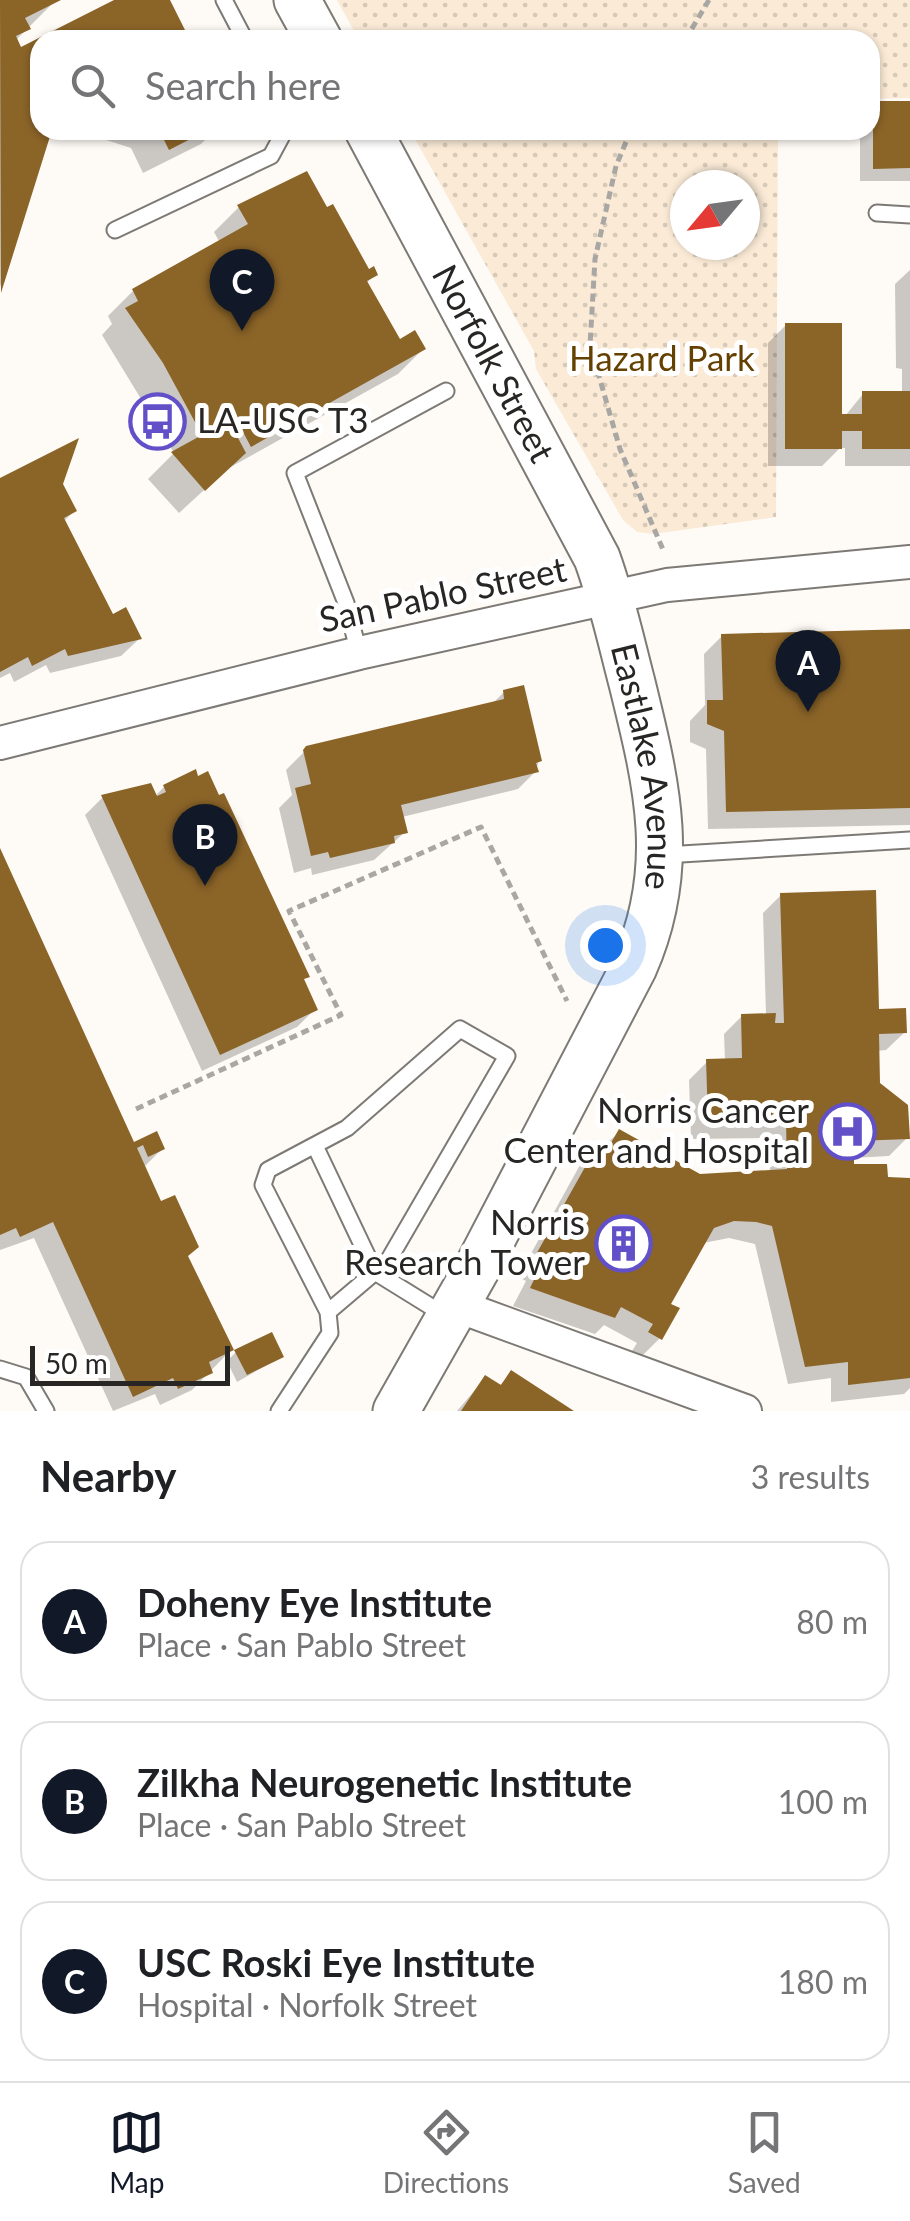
<!DOCTYPE html>
<html lang="en">
<head>
<meta charset="utf-8">
<style>
  body { margin:0; font-family:Lato,sans-serif; background:#f2f2f2; color:#202124 }
  .compass { position:absolute; left:670px; top:170px; width:90px; height:90px; border-radius:50%; background:#fff; box-shadow:0 2px 8px #0004; rotate:241deg }
  .scale { position:absolute; left:30px; bottom:25px; width:200px; box-sizing:border-box; padding-left:10px; border:5px solid #272624; border-top:0; font-size:28px; line-height:35px; white-space:nowrap; color:#272624; -webkit-text-stroke:8px #fff; paint-order:stroke }
  .you { position:absolute; left:605px; top:945px; width:35px; height:35px; margin:-25px; border:8px solid #fff; border-radius:50%; background:#1a73e8; box-shadow:0 0 0 15px #1a73e833 }
  .badge { display:grid; place-items:center; width:65px; height:65px; border-radius:50%; background:#111827; color:#fff; font-size:32px; font-weight:700 }
  .pin { position:absolute; translate:-50% -82px; filter:drop-shadow(0 2px 5px #0008) }
  .pin::after { content:''; position:absolute; top:52px; width:35px; height:30px; background:inherit; clip-path:polygon(0 0,100% 0,50% 100%) }
  .list { margin:0; padding:0; list-style:none }
  h2 { display:flex; justify-content:space-between; align-items:center; height:130px; margin:0; padding:0 40px; font-size:42px }
  h2 small { font-size:32px; font-weight:400; color:#757577 }
  .list li { display:grid; grid-template-columns:65px 1fr auto; gap:30px; align-items:center; box-sizing:border-box; height:160px; margin:0 20px 20px; padding:0 20px; border:2px solid #e0e0e0; border-radius:30px }
  .list b { display:block; font-size:38px; white-space:nowrap }
  .list p { margin:0; font-size:32px; white-space:nowrap; color:#757577 }
  .list em { font-size:32px; font-style:normal; color:#757577 }
  .icon { flex:none; width:55px; height:55px; fill:none; stroke:currentColor; stroke-width:2; stroke-linecap:round; stroke-linejoin:round }
  .map { position:relative; flex:none; width:910px; height:1411px; overflow:hidden }
  .search { position:absolute; background:#fff; box-shadow:0 2px 8px #0004; left:30px; right:30px; top:30px; height:110px; display:flex; align-items:center; gap:25px; box-sizing:border-box; padding:0 35px; border-radius:30px; color:#757577; font-size:38px }
  .sheet { height:670px; background:#fff }
  nav { display:flex; justify-content:space-around; align-items:center; box-sizing:border-box; height:140px; border-top:2px solid #e0e0e0; background:#fff; font-size:28px; color:#757577 }
  nav a { display:grid; justify-items:center; gap:5px }
  nav .on { color:#111827 }
  .map>svg:first-child { display:block }
  .park { fill:url(#park-dots); fill-rule:evenodd }
  .shadow { fill:#0003 }
  .building { fill:#8b6428 }
  .lines { fill:none; stroke-linecap:round; stroke-linejoin:round }
  .lane-casing { stroke:#7d7a76; stroke-width:19 }
  .street-casing { stroke:#7d7a76; stroke-width:36 }
  .secondary-casing { stroke:#7d7a76; stroke-width:49 }
  .path { stroke:#a9a7a3; stroke-width:5; stroke-dasharray:8 5; stroke-linecap:butt }
  .lane { stroke:#fff; stroke-width:15 }
  .street { stroke:#fff; stroke-width:32 }
  .secondary { stroke:#fff; stroke-width:45 }
  .labels { text-anchor:middle; stroke-width:10; stroke-linejoin:round; paint-order:stroke }
  .park-label { font-size:35px; fill:#644100; stroke:#fff }
  .street-label { font-size:35px; fill:#272624; stroke:#fff }
  .poi-label { font-size:35px; fill:#272624; stroke:#fff; text-anchor:end }
</style>
</head>
<body>
<div class="map">
<svg width="910" height="1411" viewBox="0 0 910 1411">
  <defs>
    <pattern id="park-dots" width="8" height="8" patternUnits="userSpaceOnUse" patternTransform="scale(2.5)"><rect width="8" height="8" fill="#faead6"/><path d="M2 2h.1M6 6h.1" fill="none" stroke="#d6c9b8" stroke-width="1.8" stroke-linecap="round"/></pattern>
  </defs>
  <rect width="100%" height="100%" fill="#fefbf6"/>
  <path class="park" d="M337,0H910V98L870,99V40H359Z
    M410,130H778L776,517L653,534L637,532L623,520L536,369L534,351ZM685,185H745V245H685Z"/>
  <path class="shadow" d="M0,0L54,2L16,40L20,50L40,40V130H49L0,287Z
    M874,103H910V181H860V130H870Z
    M75,130H215L201,144L143,173L131,148Z
    M239,207L375,274L366,284L399,342L423,349L398,374L227,469L179,513L148,479L174,453L102,335L112,324L108,316L133,291L220,243L214,232Z
    M910,270V466H845V448H840L822,466H768V343L786,325L840,416H845L863,394H902V369L896,368L895,284Z
    M0,480L61,484L74,511L63,522L112,617L139,639L121,656L50,673L46,665L14,682L10,673L0,678Z
    M910,632V825L708,829L706,749L690,742V721L705,705L704,654L722,636Z
    M504,692L539,760L536,771L518,789L402,817L405,832L374,860L312,875L311,868L294,873L279,808L292,795L286,770L308,748L492,704Z
    M164,787L315,1009L297,1027L202,1071L85,815L103,797L155,796Z
    M0,857L132,1145L156,1134L162,1149L143,1168L231,1350L192,1390L160,1405L155,1394L113,1411L34,1238L0,1250Z
    M781,895L877,1012L905,1032L886,1050L877,1051L878,1085L907,1138L889,1156L852,1158V1166L885,1180H910V1388L904,1394L831,1402V1378L788,1384L755,1244L729,1238L703,1243L667,1305L660,1338L642,1356L632,1351L637,1343L604,1325L595,1334L513,1306L526,1281L518,1277L580,1165L620,1132L700,1177L770,1173L769,1138L691,1139L689,1080L707,1062L725,1061L724,1034L742,1016L766,1015L763,913Z
    M236,1352L281,1357L237,1382L227,1361Z
    M511,1374L569,1411H457L485,1378L499,1386Z"/>
  <path class="building" d="M0,0H61L25,18L31,29L16,36L21,47L114,0H170L190,40H40V130H52L1,293Z
    M873,101H910V168L873,169Z
    M159,130H208L169,150Z
    M307,171L327,207L333,204L369,269L374,266L378,275L367,281L400,339L415,330L426,349L251,447L243,432L237,436L246,453L205,491L171,452L202,435L163,363L125,308L138,301L132,289L248,224L237,205Z
    M785,323H842V414H862V391H910V449H862V431H842V449H785Z
    M79,438L63,484L77,511L64,518L113,614L126,607L142,639L68,656L65,649L32,666L28,657L0,672V478Z
    M910,629V808L726,812L724,731L707,724V700H723L721,634Z
    M524,685L542,761L536,763L539,772L401,805L408,833L394,836L395,843L330,858L328,852L311,856L295,788L311,784L303,750L306,746L504,699L503,690Z
    M196,769L198,776L208,771L219,795L224,793L310,977L304,979L318,1010L220,1055L101,795L151,783L157,796L166,792L163,785Z
    M0,848L134,1142L157,1131L165,1149L148,1157L143,1145L137,1148L161,1201L175,1195L199,1247L188,1256L234,1350L209,1362L213,1373L178,1389L173,1378L133,1397L53,1222L20,1237L16,1228L0,1235Z
    M876,890L879,1009L906,1008L907,1033L879,1034L880,1083L908,1105L910,1139L854,1141V1164H887L888,1177L910,1178V1378L848,1385V1362L805,1367L772,1226L756,1222L734,1221L714,1228L671,1304L680,1308L662,1340L648,1332L653,1324L621,1307L615,1318L530,1288L542,1263L534,1258L598,1144L608,1148L619,1129L700,1174L787,1169L786,1121L708,1122L706,1059L742,1058L741,1014L776,1013L775,1023H784L780,893Z
    M272,1332L284,1357L247,1375L234,1350Z
    M511,1370L574,1411H461L485,1375L501,1385Z"/>
  <g class="lines">
    <defs>
      <path id="lane" d="M224,0L245,40
        M877,213L910,215
        M115,230L271,156L285,130
        M359,653L346,603L295,473L446,391
        M665,855L910,840
        M316,1148L375,1272L446,1316
        M0,1369L26,1377L46,1411
        M279,1411L330,1333L328,1312L263,1185L268,1170L347,1128L460,1029L507,1056L388,1261L328,1312"/>
      <path id="street" d="M0,743L359,653L667,585L910,562
        M455,1305L745,1411"/>
      <g id="secondary">
        <path d="M297,0L319,40"/>
        <path id="s1" d="M368,130L597,558C612,599 621,641 632,683C657,785 678,867 634,967L476,1270L396,1411"/>
      </g>
    </defs>
    <use href="#lane" class="lane-casing"/>
    <use href="#street" class="street-casing"/>
    <use href="#secondary" class="secondary-casing"/>
    <path class="path" d="M685,40L709,0
      M631,130L616,166L595,259L590,345L620,449L664,552
      M136,1109L341,1015L289,911L481,827L567,1001"/>
    <use href="#lane" class="lane"/>
    <use href="#street" class="street"/>
    <use href="#secondary" class="secondary"/>
  </g>
  <defs>
    <symbol id="bus-ring" viewBox="-11 -11 22 22"><circle r="9.5" fill="#fff" stroke="#6250c9" stroke-width="1.5"/><path d="M-5-6H5V4H4V6H2V4H-2V6H-4V4H-5ZM-3.5-4V0h7V-4ZM-3.5 1.2v1.5H-2V1.2ZM2 1.2v1.5H3.5V1.2Z" fill="#6250c9"/></symbol>
    <symbol id="hospital-ring" viewBox="-11 -11 22 22"><circle r="9.5" fill="#fff" stroke="#6250c9" stroke-width="1.5"/><path d="M-5-5h3v3.5h4V-5h3V5h-3V1.5h-4V5h-3Z" fill="#6250c9"/></symbol>
    <symbol id="building-ring" viewBox="-11 -11 22 22"><circle r="9.5" fill="#fff" stroke="#6250c9" stroke-width="1.5"/><path d="M-4-6H4V6H1V3H-1V6H-4ZM-2.5-4.3h1.7v1.8h-1.7ZM.8-4.3h1.7v1.8H.8ZM-2.5-1h1.7V.8h-1.7ZM.8-1h1.7V.8H.8Z" fill="#6250c9"/></symbol>
  </defs>
  <g fill-rule="evenodd">
    <use href="#bus-ring" x="126" y="390" width="63" height="63"/>
    <use href="#hospital-ring" x="816" y="1100" width="63" height="63"/>
    <use href="#building-ring" x="592" y="1212" width="63" height="63"/>
  </g>
  <g class="labels">
    <g class="park-label">
      <text x="662" y="371">Hazard Park</text>
    </g>
    <g class="street-label">
      <text dy="12" stroke="none"><textPath href="#s1" startOffset="265">Norfolk Street</textPath></text>
      <text transform="translate(443 595) rotate(-12)" y="12">San Pablo Street</text>
      <text dy="12" stroke="none"><textPath href="#s1" startOffset="700">Eastlake Avenue</textPath></text>
    </g>
    <g class="poi-label">
      <text x="197" y="433" text-anchor="start">LA-USC T3</text>
      <text x="809" y="1123">Norris Cancer<tspan x="809" dy="40">Center and Hospital</tspan></text>
      <text x="585" y="1235">Norris<tspan x="585" dy="40">Research Tower</tspan></text>
    </g>
  </g>
</svg>
<svg class="compass" viewBox="-18 -18 36 36"><path d="M0-13l5 13h-10z" fill="#e53935"/><path d="M0 13l5-13h-10z" fill="#757577"/></svg>
<div class="scale">50 m</div>
<div class="you"></div>
<div class="pin badge" style="left:808px;top:712px">A</div>
<div class="pin badge" style="left:205px;top:886px">B</div>
<div class="pin badge" style="left:242px;top:331px">C</div>
<div class="search"><svg class="icon" aria-label="search" viewBox="0 0 24 24"><circle cx="10" cy="10" r="6"/><path d="M15 15l6 6"/></svg>Search here</div>
</div>
<section class="sheet">
<h2>Nearby<small>3 results</small></h2>
<ul class="list">
<li><span class="badge">A</span><div><b>Doheny Eye Institute</b><p>Place · San Pablo Street</p></div><em>80 m</em></li>
<li><span class="badge">B</span><div><b>Zilkha Neurogenetic Institute</b><p>Place · San Pablo Street</p></div><em>100 m</em></li>
<li><span class="badge">C</span><div><b>USC Roski Eye Institute</b><p>Hospital · Norfolk Street</p></div><em>180 m</em></li>
</ul>
</section>
<nav>
<a class="on"><svg class="icon" aria-label="map" viewBox="0 0 24 24"><path d="M3 6l6-2 6 2 6-2v14l-6 2-6-2-6 2zM9 4v14M15 6v14"/></svg>Map</a>
<a><svg class="icon" aria-label="directions" viewBox="0 0 24 24"><path d="M12 3l9 9-9 9-9-9zM9 14v-3h6M13 9l2 2-2 2"/></svg>Directions</a>
<a><svg class="icon" aria-label="saved" viewBox="0 0 24 24"><path d="M7 4h10v16l-5-4-5 4z"/></svg>Saved</a>
</nav>
</body>
</html>
